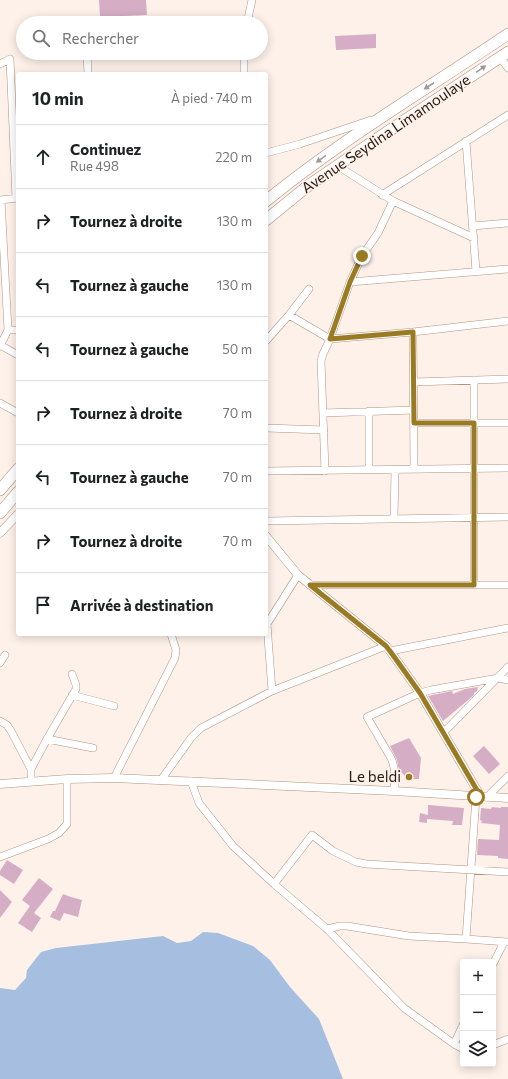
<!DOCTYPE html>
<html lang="fr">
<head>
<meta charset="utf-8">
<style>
  body { margin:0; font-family:Commissioner,sans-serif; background:#f2f2f2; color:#202124 }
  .controls { position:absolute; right:12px; bottom:12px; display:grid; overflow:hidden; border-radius:4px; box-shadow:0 2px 10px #0003 }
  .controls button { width:36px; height:36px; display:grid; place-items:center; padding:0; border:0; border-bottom:1px solid #e0e0e0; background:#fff; color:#202124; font:20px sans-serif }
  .stop { position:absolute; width:12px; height:12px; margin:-9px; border:3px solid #9a7b24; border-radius:50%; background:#fff }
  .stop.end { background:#9a7b24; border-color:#fff; box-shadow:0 1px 4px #0008 }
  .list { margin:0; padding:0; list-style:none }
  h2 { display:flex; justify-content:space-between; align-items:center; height:52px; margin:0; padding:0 16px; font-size:17px }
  h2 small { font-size:13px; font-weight:400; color:#757577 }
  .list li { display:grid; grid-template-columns:26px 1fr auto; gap:12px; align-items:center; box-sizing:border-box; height:64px; padding:0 16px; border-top:1px solid #e0e0e0 }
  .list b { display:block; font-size:15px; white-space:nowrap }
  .list p { margin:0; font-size:13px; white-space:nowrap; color:#757577 }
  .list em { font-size:13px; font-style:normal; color:#757577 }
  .icon { flex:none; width:22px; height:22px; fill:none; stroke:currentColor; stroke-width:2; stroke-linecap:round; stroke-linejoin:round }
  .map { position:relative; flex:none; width:508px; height:1079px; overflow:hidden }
  .search { position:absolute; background:#fff; box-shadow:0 2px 10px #0003; left:16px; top:16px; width:252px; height:44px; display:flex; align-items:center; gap:10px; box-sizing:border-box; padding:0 14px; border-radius:22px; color:#757577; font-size:15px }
  .panel { position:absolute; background:#fff; box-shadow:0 2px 10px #0003; left:16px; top:72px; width:252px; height:564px; border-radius:4px }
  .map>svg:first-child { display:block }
  .water { fill:#a6bfe0 }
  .building { fill:#d5aec6 }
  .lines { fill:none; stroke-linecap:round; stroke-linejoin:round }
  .minor-casing { stroke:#b19381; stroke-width:8 }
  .tertiary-casing { stroke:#b19381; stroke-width:9 }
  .trunk-casing { stroke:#b19381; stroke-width:12 }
  .minor { stroke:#fff; stroke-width:7 }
  .tertiary { stroke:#fff; stroke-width:8 }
  .trunk { stroke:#fff; stroke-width:11 }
  .oneway { fill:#9e9996 }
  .route { stroke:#9a7b24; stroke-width:5 }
  .poi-dot { fill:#9a7b24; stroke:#fef1ea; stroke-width:1.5 }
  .labels { text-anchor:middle; stroke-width:3; stroke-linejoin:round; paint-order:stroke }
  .street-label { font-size:15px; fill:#271c15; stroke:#fef1ea }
  .poi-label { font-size:15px; fill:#271c15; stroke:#fef1ea; text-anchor:end }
</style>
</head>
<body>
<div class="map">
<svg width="508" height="1079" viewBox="0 0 508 1079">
  <rect width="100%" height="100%" fill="#fef1ea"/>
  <path class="water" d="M203,932L218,933L253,946L270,960L290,987L319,1019L343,1079H0V988L15,990L26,978L27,970L41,952L56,948L163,936L177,943L191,941Z"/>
  <path class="building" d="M99,0H146L147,15L100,17Z
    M376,34V48L336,50L335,36Z
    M478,687L477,691L474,693V695L467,701L443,721L428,696L452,691L453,694L465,689Z
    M409,738L421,758L419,779H408L399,770L397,760L390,746Z
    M484,746L500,764L489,774L473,756Z
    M428,805L464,808L462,825H452L453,821L427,819V823L419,822L420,813L428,815Z
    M492,807L501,808V807H508V859L498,858V856L477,855L478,839L499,840L500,825L481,823L482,821L480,820L481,808L491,809Z
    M7,860L23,870L14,884L0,875V871Z
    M39,878L53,889L34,913L41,918L32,932L18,923L30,906L22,900Z
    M0,890L12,902L0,918Z
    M63,894L71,897L82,900L78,917L64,913L60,921L50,917L53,911H55Z"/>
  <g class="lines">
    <defs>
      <path id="minor" d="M247,23L252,0
        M87,53L88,74
        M244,53V74
        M500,57L508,68
        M0,64L10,59L16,198
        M466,141L476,271
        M266,153L300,144L371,120
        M338,166L393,201L474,238
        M382,195L508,115
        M0,200L18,198
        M473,226L508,223
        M350,282L508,269
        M289,315L309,289
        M8,330H18
        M413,332L414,469
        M266,341L289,315L330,339L413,332L508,321
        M0,345L18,355
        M0,346L8,330L1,200
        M474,380V585
        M414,382L508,379
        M0,403L18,413
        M369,411V470
        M323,413L414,410
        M414,423H508
        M266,428L324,430
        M266,471L508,468
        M325,471L321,361L323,354L330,339L350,282L357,267L362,256L378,233L393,201
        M394,519L395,470
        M266,521L508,517
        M310,585H508
        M390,651L508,628
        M0,663L5,655
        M272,691L267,624L298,575
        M72,695L114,706
        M0,721L7,725L11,731L31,769
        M443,733L508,667
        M47,739L93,748
        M114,778L175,658L176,650L171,634
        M161,780L191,738L201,728L272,691L386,646
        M31,781V769L47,739L76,689V685L72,674
        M191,781L199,803L233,846L274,884L327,929L404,1008L454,1044L463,1049
        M394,791C395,779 396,769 391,758L367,717L420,693L431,690L498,678L508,680
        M487,797L508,776
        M0,857L48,839L59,833L67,824V779
        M274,884L312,835L333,851L356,862L366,864L508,872
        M327,929L340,926H347L409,936L466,939L508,942
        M466,939L476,797
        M493,964L504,942
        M454,1044L463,1025
        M493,1045L508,1039"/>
      <path id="tertiary" d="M0,533L18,514
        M266,536L298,575L386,646L390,651L420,693L481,797
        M0,784L67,779L114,778L394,791L508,798"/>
      <path id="trunk" d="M266,201C342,139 427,89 508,34
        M266,220L309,185L390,130L508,52
        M0,490L18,469
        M0,513L18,492"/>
    </defs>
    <use href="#minor" class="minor-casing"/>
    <use href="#tertiary" class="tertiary-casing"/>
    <use href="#trunk" class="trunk-casing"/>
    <use href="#minor" class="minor"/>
    <use href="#tertiary" class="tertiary"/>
    <use href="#trunk" class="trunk"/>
  </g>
  <defs><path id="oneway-solid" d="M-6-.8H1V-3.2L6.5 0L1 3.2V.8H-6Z"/></defs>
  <g class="oneway">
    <use href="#oneway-solid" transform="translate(481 69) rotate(-34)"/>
    <use href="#oneway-solid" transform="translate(429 86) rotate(147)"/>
    <use href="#oneway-solid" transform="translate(321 159) rotate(144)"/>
  </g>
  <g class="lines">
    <path class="route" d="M362,256L350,282L330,339L413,332L414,423H474V585H310L386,646L390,651L420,693L481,797H476"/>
  </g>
  <circle class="poi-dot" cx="409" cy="777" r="4"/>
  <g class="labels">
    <g class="street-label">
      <text transform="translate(386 134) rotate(-34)" y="5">Avenue Seydina Limamoulaye</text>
    </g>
    <g class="poi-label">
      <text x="401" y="782">Le beldi</text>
    </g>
  </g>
</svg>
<div class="controls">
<button>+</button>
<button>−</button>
<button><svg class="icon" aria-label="layers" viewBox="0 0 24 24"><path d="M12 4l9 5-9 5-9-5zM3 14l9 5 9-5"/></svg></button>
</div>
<div class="stop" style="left:476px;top:797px"></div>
<div class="stop end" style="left:362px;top:256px"></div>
<div class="search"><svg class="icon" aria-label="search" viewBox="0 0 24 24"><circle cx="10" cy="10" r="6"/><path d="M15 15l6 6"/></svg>Rechercher</div>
<section class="panel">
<h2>10 min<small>À pied · 740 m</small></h2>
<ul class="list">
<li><svg class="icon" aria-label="ahead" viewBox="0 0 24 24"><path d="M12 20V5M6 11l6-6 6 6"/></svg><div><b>Continuez</b><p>Rue 498</p></div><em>220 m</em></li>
<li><svg class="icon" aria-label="right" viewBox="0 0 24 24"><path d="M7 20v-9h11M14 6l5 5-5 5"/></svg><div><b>Tournez à droite</b></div><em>130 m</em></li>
<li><svg class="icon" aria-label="left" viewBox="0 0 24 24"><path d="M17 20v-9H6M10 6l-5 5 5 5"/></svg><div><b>Tournez à gauche</b></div><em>130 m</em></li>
<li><svg class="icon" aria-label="left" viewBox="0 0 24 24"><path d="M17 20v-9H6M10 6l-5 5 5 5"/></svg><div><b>Tournez à gauche</b></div><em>50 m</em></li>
<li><svg class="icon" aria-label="right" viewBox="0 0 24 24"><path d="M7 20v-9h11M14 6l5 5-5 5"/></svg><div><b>Tournez à droite</b></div><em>70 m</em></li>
<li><svg class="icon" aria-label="left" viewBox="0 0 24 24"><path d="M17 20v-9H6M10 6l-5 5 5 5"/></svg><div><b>Tournez à gauche</b></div><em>70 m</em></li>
<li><svg class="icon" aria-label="right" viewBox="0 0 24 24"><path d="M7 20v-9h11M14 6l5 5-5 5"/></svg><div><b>Tournez à droite</b></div><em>70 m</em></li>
<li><svg class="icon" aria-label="arrive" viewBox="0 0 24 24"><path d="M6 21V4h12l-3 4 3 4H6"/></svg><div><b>Arrivée à destination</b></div></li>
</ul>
</section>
</div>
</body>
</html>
